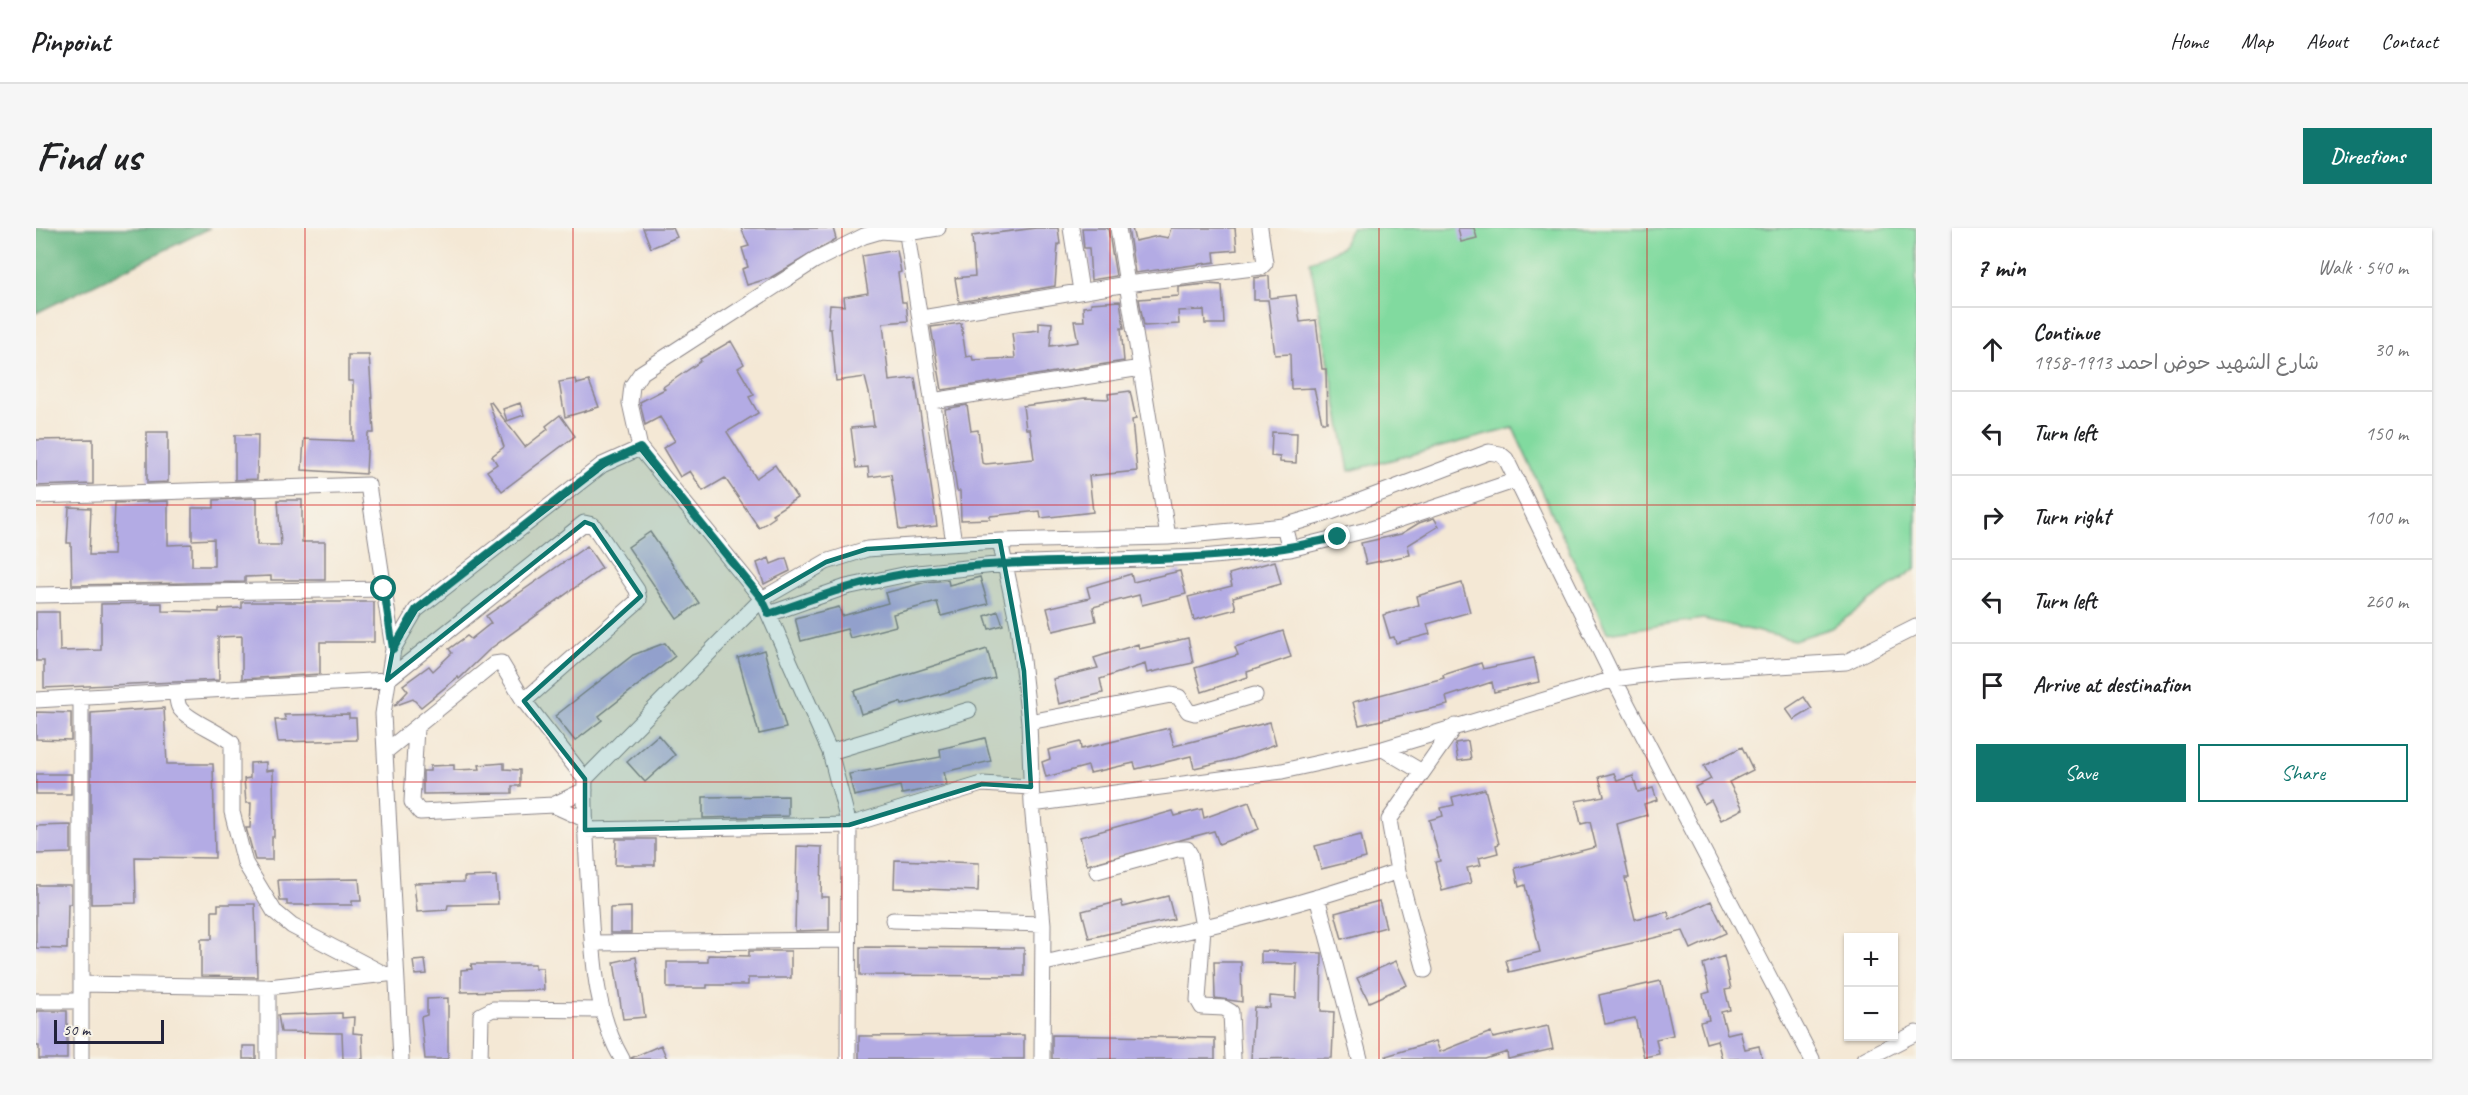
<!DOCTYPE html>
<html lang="en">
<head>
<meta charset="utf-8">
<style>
  body { margin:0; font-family:Caveat,"Playpen Sans Arabic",sans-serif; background:#f6f6f6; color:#202124 }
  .controls { position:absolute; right:18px; bottom:18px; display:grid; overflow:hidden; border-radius:0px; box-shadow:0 2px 4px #0004 }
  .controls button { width:54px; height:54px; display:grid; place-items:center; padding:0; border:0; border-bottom:2px solid #e0e0e0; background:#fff; color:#202124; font:30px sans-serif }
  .scale { position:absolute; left:18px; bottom:15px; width:110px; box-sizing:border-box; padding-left:6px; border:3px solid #22223b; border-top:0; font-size:16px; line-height:21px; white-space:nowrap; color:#22223b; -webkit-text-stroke:4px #f7f3e8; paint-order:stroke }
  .stop { position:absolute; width:18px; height:18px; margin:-14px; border:4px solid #0f766e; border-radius:50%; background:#fff }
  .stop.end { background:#0f766e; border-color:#fff; box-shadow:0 2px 6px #0008 }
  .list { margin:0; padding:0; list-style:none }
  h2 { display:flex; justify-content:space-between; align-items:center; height:78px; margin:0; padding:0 24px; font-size:26px }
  h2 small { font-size:20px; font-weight:400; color:#757577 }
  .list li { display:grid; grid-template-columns:39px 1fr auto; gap:18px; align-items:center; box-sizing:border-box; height:84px; padding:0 24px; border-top:2px solid #e0e0e0 }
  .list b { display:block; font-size:22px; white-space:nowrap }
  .list p { margin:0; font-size:20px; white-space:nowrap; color:#757577 }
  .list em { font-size:20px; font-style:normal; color:#757577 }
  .actions { display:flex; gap:12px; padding:18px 24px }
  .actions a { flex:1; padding:14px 0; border:2px solid #0f766e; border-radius:0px; text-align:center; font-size:21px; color:#0f766e }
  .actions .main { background:#0f766e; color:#fff }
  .icon { flex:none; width:33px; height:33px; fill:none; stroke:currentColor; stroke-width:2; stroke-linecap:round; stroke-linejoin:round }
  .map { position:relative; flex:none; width:1880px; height:831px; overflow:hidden; border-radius:0px }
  header { display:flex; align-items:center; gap:36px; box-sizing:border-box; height:84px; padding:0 30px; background:#fff; border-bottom:2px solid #e0e0e0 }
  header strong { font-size:28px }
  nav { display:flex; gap:33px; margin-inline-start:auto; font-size:21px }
  .intro { display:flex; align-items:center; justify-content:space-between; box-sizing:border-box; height:144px; padding:0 36px }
  h1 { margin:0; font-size:42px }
  .button { padding:15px 27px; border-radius:0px; background:#0f766e; color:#fff; font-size:21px; font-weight:700 }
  main { display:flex; gap:36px; padding:0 36px }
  aside { flex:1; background:#fff; border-radius:0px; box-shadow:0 2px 4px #0004 }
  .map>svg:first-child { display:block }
  .green { fill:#81da9f; stroke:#527e6d; stroke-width:1.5 }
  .forest { fill:#68ba86; stroke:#456e60; stroke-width:1.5 }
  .building { fill:#b3abe4 }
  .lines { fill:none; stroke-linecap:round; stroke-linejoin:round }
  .minor-casing { stroke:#8b8588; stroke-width:17 }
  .minor { stroke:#fff; stroke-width:15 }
  .route { stroke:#0f766e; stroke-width:8 }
  .marked { fill:#0f766e; fill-opacity:0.2; stroke:#0f766e; stroke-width:4.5; stroke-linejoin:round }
  .grid { fill:none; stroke:#d62828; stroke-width:1.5; stroke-opacity:0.55 }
</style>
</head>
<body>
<header>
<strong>Pinpoint</strong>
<nav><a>Home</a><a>Map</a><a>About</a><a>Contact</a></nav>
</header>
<div class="intro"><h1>Find us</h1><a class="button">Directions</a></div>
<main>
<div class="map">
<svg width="1880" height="831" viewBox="0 0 1880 831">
  <rect width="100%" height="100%" fill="#f7f3e8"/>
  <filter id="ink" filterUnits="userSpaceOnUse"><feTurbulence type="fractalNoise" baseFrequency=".0167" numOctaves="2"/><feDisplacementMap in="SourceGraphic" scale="12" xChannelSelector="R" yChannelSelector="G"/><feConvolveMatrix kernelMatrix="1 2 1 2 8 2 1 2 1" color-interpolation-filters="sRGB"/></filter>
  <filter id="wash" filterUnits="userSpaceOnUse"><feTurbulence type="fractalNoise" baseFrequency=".008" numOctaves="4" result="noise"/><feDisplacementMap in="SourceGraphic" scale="24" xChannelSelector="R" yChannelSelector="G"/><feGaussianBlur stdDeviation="1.35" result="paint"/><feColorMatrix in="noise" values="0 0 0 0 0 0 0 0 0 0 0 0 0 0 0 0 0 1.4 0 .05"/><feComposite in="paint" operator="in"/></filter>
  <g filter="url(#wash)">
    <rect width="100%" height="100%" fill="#f4e8d5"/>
    <path class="green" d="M1315,0H1880V340L1796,400L1758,412L1667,391L1571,405L1477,200L1313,243L1274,34L1306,19Z"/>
    <path class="forest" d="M0,0H174L0,85Z"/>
    <g id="blocks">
      <path class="building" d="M607,0H637L641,9L615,20Z
        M705,0H797L800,11L734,50L711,57L706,41L712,39L706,20L713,18Z
        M1000,0H1022L1024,16H1022L1019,58L923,74L919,50L939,48L936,8Z
        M1046,0H1072L1080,48L1055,52L1053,20H1048Z
        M1092,0H1096L1099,13L1122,8L1132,10L1135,0H1199L1201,22L1178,24L1179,34L1099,45Z
        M1422,0H1438L1441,10L1425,14Z
        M861,22L865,44L862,45L866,74H870L872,93L847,95L853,153L879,150L901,298L863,302L855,246L833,249L832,239L820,240L815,200L838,198L834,169L829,149L800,153L795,101H792L794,77L809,78L808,69L832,65L826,28Z
        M1233,48L1234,70L1260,67L1264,94L1280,92L1286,141H1290L1291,194H1286L1278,160L1255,161L1254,126L1239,127L1232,72H1218V50Z
        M1171,56L1186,57L1188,96H1169L1168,82L1142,83L1143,96L1108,98L1103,71L1143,68V59Z
        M1084,73L1088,100H1085L1088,133L906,162L895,99L925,95L930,129L936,128L937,132L979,130L976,105L1003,102V94L1016,95L1014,118L1042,114L1038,93H1048L1047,79L1055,78V75Z
        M695,113L708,136L702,140L718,167L713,169L722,185L691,204L720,250L739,237L761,270L736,286L739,289L723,300L689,250L667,263L654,243L644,249L627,220L639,213L624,189L609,197L604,174L629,161L627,159L665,133L664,131Z
        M312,127H333L338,205H332L330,246L266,242L268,211L317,213V153H312Z
        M540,151L541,156L553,153L563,179L529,189L523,154Z
        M1094,163L1100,191L1096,192L1101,243L1053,248L1057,284L1005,290L1004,283L954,288V291L925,292L924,263H921L909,181L931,177L935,203L942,202L946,235L950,236L998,231L994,201H990L987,178L1049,170L1073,171L1072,166Z
        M455,174L489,219L512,201L510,198L524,187L539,208L466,263L451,243L461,236L456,228L468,219L453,175Z
        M484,175L488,187L471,193L467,181Z
        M111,204H132V254L111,255Z
        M1236,204L1261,205L1260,235L1244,234V229L1235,228Z
        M199,207H222L221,251L199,252Z
        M57,211V256L0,258V212Z
        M221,270V317H245L242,272H266V314H289V352H235V348L209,349V354L36,357L35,315H31L33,279L55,280L53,327H77L79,275L132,273V317L156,316V338H178V311L156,312V280H178V272Z
        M1398,290L1403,298L1372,317L1374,327L1330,336L1325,315L1365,306L1383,295Z
        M614,304L663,375L641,391L592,319Z
        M551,318L566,340L454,421L423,451L422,449L385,479L377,471L358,478L372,463L367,457L393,438L397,443L416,425L413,421L431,408L435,411L455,395L450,388Z
        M733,330L735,336L750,330L754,343L728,356L721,335Z
        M1239,333L1245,356L1197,369L1200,381L1158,392L1152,369L1196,358L1193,346Z
        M1144,343L1150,366L1106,377L1103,367L1057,379L1060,393L1017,403L1011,380L1054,370L1051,359L1095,346L1097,354Z
        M944,349L952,376L905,388L901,374L857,386L860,398L814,410L811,401L765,413L759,390L803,379L806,388L852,375L849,365L890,354L912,352L913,357Z
        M1426,355L1434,384L1391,396L1394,406L1360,415L1358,409L1354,410L1347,387L1383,377L1381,368Z
        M206,374H338V414H284V446L206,451V408L182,409L183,452L8,460V433H0V384H23L24,423L65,422V376L126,375V383L183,384V381L206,380Z
        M962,383L967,397L953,401L949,388Z
        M1247,403L1255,429L1211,444L1212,449L1166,464L1159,440L1202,427L1199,419Z
        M1152,410L1157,435L1111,445L1109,436L1064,451L1067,465L1023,476L1017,451L1062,440L1058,430L1102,416L1103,421Z
        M629,415L639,428L563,488L566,492L539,513L519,488L597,427Z
        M951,421L959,450L866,477L865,474L825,486L818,463Z
        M728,422L750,500L723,506L702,430Z
        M1498,430L1503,454L1458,464L1456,454L1410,469L1412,477L1323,497L1317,474L1408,450L1407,447L1445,435L1447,441Z
        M1768,469L1776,481L1758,492L1750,481Z
        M128,480L131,536H177L179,630L99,629L100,675L55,676V485Z
        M0,484L35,485V512L0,511Z
        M313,486V490H320L321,512L242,514L239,492H250L248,487Z
        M1234,494L1240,516L1198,531L1158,540L1155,528L1100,541L1098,535L1054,545L1052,538L1010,549L1006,534L1014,531L1012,522L1044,514L1045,521L1133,500L1138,518Z
        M622,507L639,527L609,554L591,534Z
        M949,510L955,533L908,544L911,557L866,566L864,558L818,568L813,546L905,529L904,521Z
        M1432,513L1435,531L1422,533L1419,515Z
        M1706,519L1717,542L1693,554L1707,581L1685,592L1675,572L1668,576L1659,559L1675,551L1668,538Z
        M230,534V543L237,542L238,609H236V632H219L210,600H214L215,575H210L208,551L214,550V535Z
        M468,535V541L484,542V558H476V565L387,566V543H394V538L418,537V542L444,541L443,537Z
        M1578,545L1581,553L1597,548L1602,564L1617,560L1621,572L1608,576L1611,587L1581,596L1593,650H1589L1599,691L1632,684L1634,692L1675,673L1690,705L1655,721L1647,703L1473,744L1470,732L1504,724L1489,657L1483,659L1479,640L1560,619L1554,594L1545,596L1540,573L1568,568L1563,549Z
        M0,546H35V566H0Z
        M1449,561L1463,616L1460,617L1462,625L1443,630L1445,637L1431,640L1435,655L1406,663L1399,634L1404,633L1393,592L1407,588L1405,580L1418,577L1416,569Z
        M752,568V588L667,590V569Z
        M1213,574L1223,601L1183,616L1178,603L1051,637L1044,609L1137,583L1139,588L1166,581L1168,590Z
        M35,597V625L0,626V598Z
        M1325,607L1330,630L1285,641L1279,618Z
        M580,611H619V637H579Z
        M761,618L786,619L785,669H793V702L759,703Z
        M859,632L943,635L942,663L858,660Z
        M460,648L462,676L412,677L411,682L381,684L378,655L428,654V649Z
        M323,651L325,673H316V677H251V673H244L242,652Z
        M0,657H35V676H32L31,721L0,720Z
        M1132,668L1138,691L1053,710L1046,683L1085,673L1087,679Z
        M1343,673L1350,699L1306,711L1299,685Z
        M182,676H219L221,749L165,748V711H176V683H182Z
        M595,679V705H574V680Z
        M824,719L988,720V748L824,747Z
        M713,723H755V750H712V757H671V760H631V734H672V727L713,728Z
        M1225,723L1286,725L1285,783L1298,784L1296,830L1215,831L1218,779L1234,780V768L1260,770L1261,736L1225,735Z
        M1688,728L1695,761L1689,762L1694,782L1685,784L1691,806L1704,803L1709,821L1723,818L1726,831H1686L1681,812L1670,815L1664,794L1673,792L1667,766L1674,764L1667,736Z
        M600,729L609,789L587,791L578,734Z
        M389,732L391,746L379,747L377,733Z
        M1360,733L1371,757L1333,774L1321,750Z
        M1178,734H1205L1206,774L1179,770Z
        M435,736H499V740H507L508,762L425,764V742L436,741Z
        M1625,753L1637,807L1620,811L1623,826L1608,829L1599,790L1569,796L1563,767Z
        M412,770V831H389L385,789L391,787V771Z
        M0,783H31V831H3V818H0Z
        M306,785V790L318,789L317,805L326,806L327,831H307L306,805L245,804L242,787Z
        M1512,798L1517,821L1472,831L1471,824L1449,831H1351L1350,828L1400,813L1404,824L1455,804L1457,810Z
        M988,807V831H823V808Z
        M1016,807L1179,810V831H1016Z
        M625,817L631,831H596L595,830Z
        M207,818H220V831H207Z"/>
    </g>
  </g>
  <g filter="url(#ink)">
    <use href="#blocks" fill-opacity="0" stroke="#8b8588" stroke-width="1.5"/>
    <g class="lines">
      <defs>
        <path id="minor" d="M870,0L918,315
          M1035,0L1045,63
          M1082,0L1132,309
          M886,90L1091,56L1225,39L1229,35L1224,0
          M896,173L1105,140
          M0,268L332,257L357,421
          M1248,298L1254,321L1335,301L1481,252
          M964,313L982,397L993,494L996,576L1007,696L1006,831
          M0,367L349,361
          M733,386L810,359L872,346L969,336L1166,329L1254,321
          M140,464C141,468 141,475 143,479C149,491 184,504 196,515V584L209,635L238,683L256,698L348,746
          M45,470V756
          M0,472L351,452L548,295L557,297L601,362L603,372L488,473
          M993,494L1135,467L1143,469L1152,483L1159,485L1219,467
          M380,499L376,574L384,584L517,577L548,591
          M1347,521L1386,544
          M349,524L458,436L465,435L488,473L549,551
          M794,524L933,482
          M996,576L1246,543L1347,521L1578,451L1623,445L1810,434L1880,399
          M517,577L549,562
          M549,602L813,597L946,556L995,559
          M1061,643L1141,621H1151L1154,626L1167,699L1162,772L1166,779L1188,780L1195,784L1197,831
          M1362,643L1389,742
          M1281,669L1324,831
          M857,692L1007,696
          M556,715L810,712
          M1008,735C1127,709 1248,684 1362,643L1353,592L1419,498
          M0,773H45
          M45,831V756L232,759L360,745
          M232,831V759
          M365,831L347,486L357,421L380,382L566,237L604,220
          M444,831L445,787L457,781L565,782
          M586,831C557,781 557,722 553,666C551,628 548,590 549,551L726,371L790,334L831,321L859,319L964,313L1132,309L1248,298L1295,284L1453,224L1464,226L1470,231L1578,451L1776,831
          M812,831L813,597L794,524L726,371L604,220L594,175L596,158L605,145L778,33L828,8L845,3L871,5L902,0
          M1829,831L1880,805"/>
      </defs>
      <use href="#minor" class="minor-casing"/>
      <use href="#minor" class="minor"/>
    </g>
  </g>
  <g class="lines" filter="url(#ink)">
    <path class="route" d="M348,361L357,421L380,382L566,237L604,220L726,371L733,386C779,370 824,353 873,345C1015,324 1162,344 1302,309"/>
  </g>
  <path class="marked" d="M604,220L726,371L790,334L831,321L964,313L988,443L995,559L946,556L813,597L549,602V551L488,473L605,368L557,297L549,294L351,452L357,421L380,382L576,231Z"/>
  <path class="grid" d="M269,0V831M537,0V831M806,0V831M1074,0V831M1343,0V831M1611,0V831M0,277H1880M0,554H1880"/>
</svg>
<div class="controls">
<button>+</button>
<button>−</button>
</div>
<div class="scale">50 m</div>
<div class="stop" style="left:348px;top:361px"></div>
<div class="stop end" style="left:1302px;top:309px"></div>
</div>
<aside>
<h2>7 min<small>Walk · 540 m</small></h2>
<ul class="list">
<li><svg class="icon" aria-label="ahead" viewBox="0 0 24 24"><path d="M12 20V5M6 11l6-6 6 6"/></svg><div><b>Continue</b><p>شارع الشهيد حوض احمد 1913-1958</p></div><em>30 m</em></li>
<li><svg class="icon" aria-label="left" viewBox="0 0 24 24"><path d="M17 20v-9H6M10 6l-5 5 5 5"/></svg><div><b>Turn left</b></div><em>150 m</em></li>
<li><svg class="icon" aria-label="right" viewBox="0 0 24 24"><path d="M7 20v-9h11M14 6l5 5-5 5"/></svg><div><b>Turn right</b></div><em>100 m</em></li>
<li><svg class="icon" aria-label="left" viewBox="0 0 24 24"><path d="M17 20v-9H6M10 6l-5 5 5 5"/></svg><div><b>Turn left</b></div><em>260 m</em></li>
<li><svg class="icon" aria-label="arrive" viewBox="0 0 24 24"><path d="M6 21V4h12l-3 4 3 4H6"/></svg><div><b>Arrive at destination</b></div></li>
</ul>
<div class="actions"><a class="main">Save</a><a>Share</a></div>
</aside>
</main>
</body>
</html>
